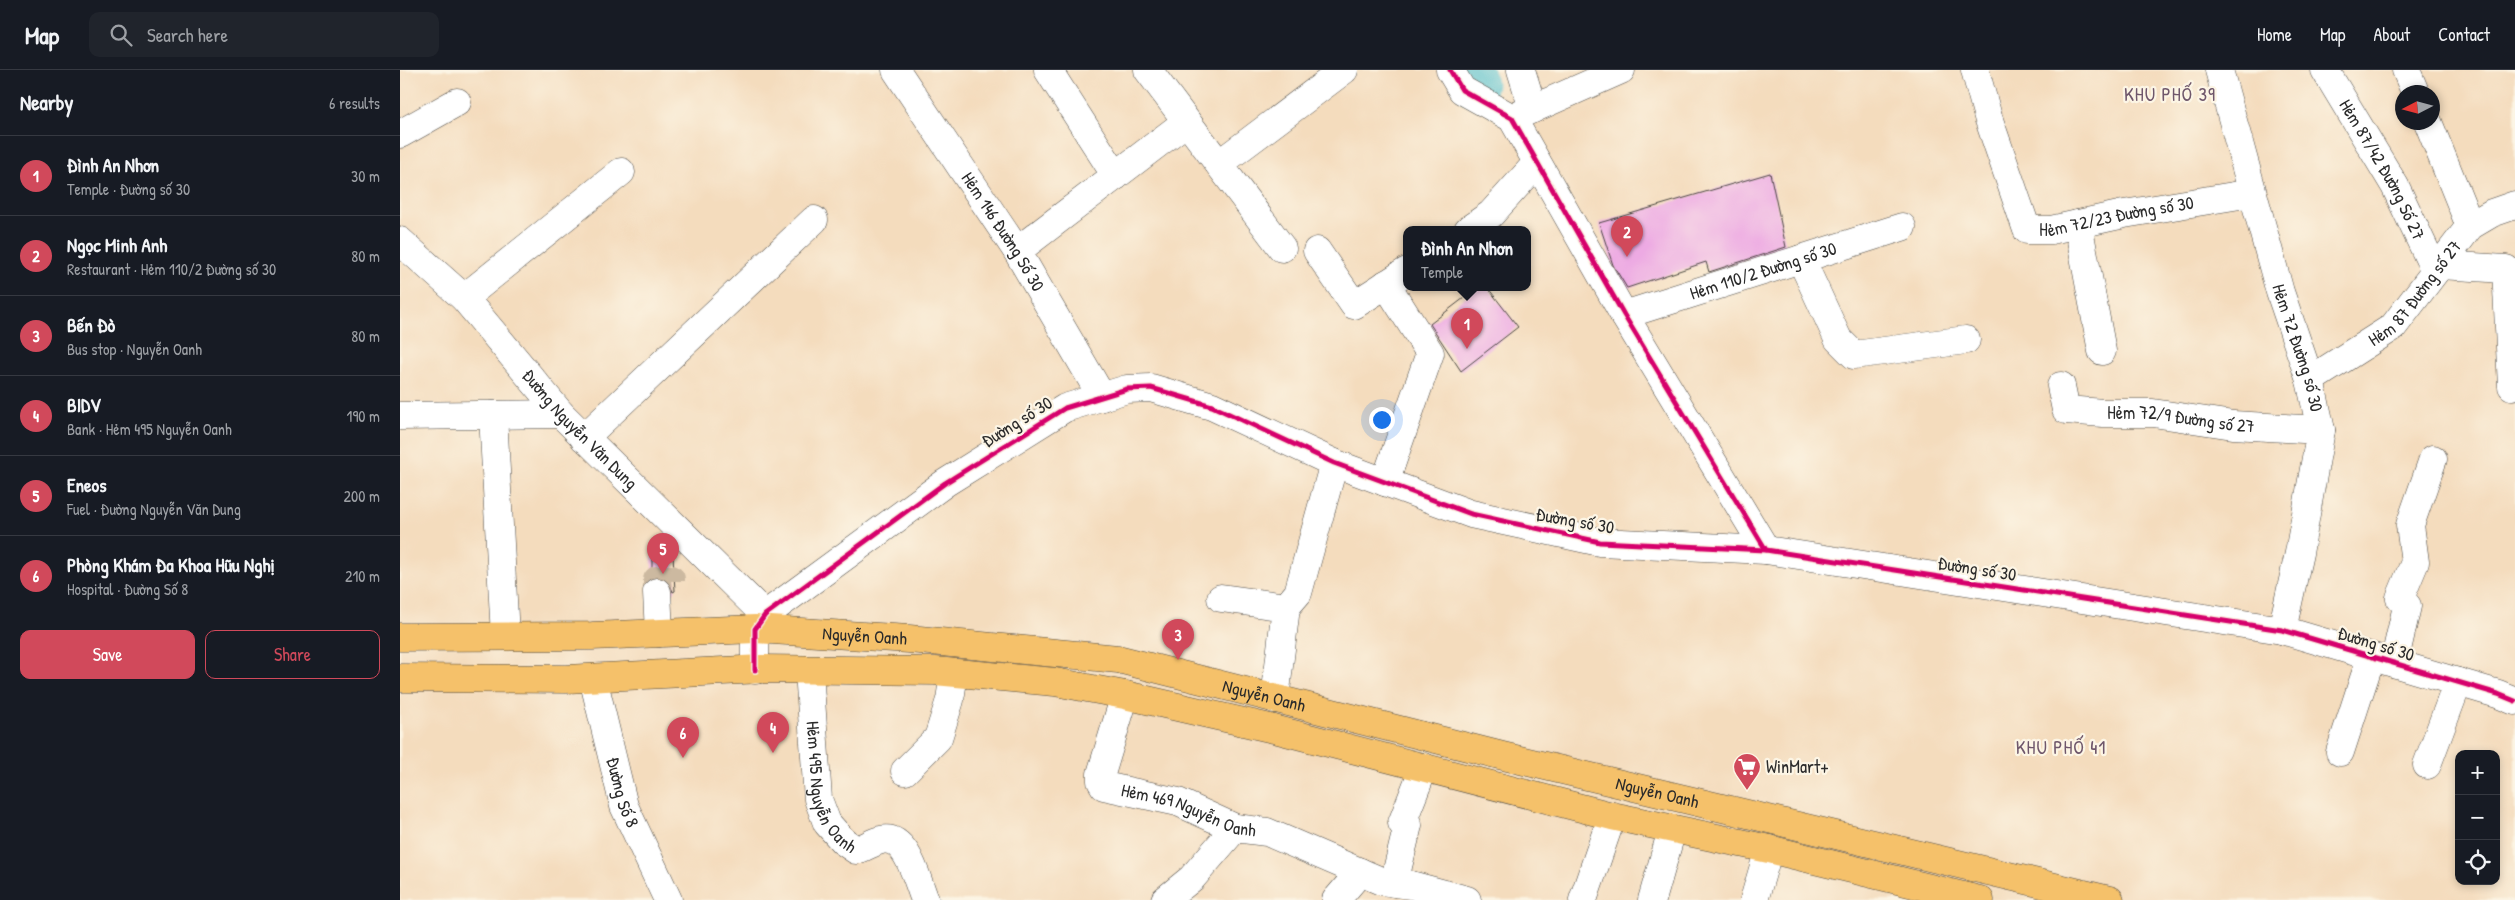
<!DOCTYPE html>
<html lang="en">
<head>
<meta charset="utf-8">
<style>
  body { margin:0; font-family:"Patrick Hand",sans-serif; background:#20242c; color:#f1f3f6 }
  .controls { position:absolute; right:15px; bottom:15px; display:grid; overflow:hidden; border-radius:10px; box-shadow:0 2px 8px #0003 }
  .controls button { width:45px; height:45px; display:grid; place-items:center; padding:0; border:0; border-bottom:1px solid #363941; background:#171b24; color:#f1f3f6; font:25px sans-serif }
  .compass { position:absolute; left:1995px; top:15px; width:45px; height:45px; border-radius:50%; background:#171b24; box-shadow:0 2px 8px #0003; rotate:264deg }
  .you { position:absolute; left:981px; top:349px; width:18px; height:18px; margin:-12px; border:4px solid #fff; border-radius:50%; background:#1a73e8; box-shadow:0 0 0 8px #1a73e833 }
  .badge { display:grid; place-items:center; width:32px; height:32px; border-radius:50%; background:#d1495b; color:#fff; font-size:16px; font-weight:700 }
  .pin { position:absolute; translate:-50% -41px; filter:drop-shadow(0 1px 2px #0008) }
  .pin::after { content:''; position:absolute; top:26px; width:18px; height:15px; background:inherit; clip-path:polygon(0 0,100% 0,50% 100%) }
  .popup { position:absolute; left:1003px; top:156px; width:128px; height:65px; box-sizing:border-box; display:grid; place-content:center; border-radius:10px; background:#171b24; filter:drop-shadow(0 1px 4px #0005); font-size:16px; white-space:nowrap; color:#9ea1a6 }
  .popup b { font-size:19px; color:#f1f3f6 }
  .popup::after { content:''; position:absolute; left:50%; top:100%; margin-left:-10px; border:10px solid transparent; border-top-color:#171b24 }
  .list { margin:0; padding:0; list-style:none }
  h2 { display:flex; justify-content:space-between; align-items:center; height:65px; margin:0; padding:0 20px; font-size:21px }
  h2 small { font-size:16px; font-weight:400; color:#9ea1a6 }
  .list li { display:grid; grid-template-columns:32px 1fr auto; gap:15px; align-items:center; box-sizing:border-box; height:80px; padding:0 20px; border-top:1px solid #363941 }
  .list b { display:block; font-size:19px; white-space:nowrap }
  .list p { margin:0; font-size:16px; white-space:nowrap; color:#9ea1a6 }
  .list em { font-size:16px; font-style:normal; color:#9ea1a6 }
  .actions { display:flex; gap:10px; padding:15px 20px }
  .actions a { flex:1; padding:11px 0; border:1px solid #d1495b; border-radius:10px; text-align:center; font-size:18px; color:#d1495b }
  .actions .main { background:#d1495b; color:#fff }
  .icon { flex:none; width:28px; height:28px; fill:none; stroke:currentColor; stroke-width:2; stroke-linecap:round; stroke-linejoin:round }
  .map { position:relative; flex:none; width:2115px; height:830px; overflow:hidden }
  header { display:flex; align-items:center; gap:30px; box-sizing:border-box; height:70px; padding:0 25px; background:#171b24; border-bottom:1px solid #363941 }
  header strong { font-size:24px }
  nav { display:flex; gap:28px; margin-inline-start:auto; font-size:18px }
  .search { width:350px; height:45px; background:#20242c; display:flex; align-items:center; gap:12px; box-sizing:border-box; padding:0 18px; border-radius:10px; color:#9ea1a6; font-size:19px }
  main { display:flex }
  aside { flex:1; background:#171b24 }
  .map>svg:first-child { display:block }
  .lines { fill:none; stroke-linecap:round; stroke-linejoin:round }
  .river { stroke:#54c0cd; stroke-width:45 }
  .building { fill:#edaae3 }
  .minor-tunnel { stroke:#ccb9a0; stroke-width:28; stroke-dasharray:28 14; stroke-linecap:butt }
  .minor-casing { stroke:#494641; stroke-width:29 }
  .major-casing { stroke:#494641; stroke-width:29 }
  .minor { stroke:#fff; stroke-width:28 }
  .major { stroke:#f5c16b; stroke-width:28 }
  .cycleway-casing { stroke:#fcf5e5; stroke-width:8 }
  .cycleway { stroke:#d6006c; stroke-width:5 }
  .labels { text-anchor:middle; stroke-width:4.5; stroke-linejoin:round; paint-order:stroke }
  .street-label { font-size:18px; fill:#2b2b2b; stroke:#fcf5e5 }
  .poi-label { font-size:18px; fill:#2b2b2b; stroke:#fcf5e5; text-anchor:start }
  .neighbourhood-label { font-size:19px; letter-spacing:1px; fill:#6f576b; stroke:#fcf5e5 }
</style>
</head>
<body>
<header>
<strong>Map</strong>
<div class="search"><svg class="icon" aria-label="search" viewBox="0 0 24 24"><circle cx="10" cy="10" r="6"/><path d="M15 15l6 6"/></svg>Search here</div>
<nav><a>Home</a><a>Map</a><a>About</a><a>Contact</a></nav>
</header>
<main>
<aside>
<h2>Nearby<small>6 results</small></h2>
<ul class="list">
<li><span class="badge">1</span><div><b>Đình An Nhơn</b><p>Temple · Đường số 30</p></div><em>30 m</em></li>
<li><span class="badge">2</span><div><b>Ngọc Minh Anh</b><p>Restaurant · Hẻm 110/2 Đường số 30</p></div><em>80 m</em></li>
<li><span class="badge">3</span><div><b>Bến Đò</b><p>Bus stop · Nguyễn Oanh</p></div><em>80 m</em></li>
<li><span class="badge">4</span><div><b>BIDV</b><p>Bank · Hẻm 495 Nguyễn Oanh</p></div><em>190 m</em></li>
<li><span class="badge">5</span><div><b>Eneos</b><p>Fuel · Đường Nguyễn Văn Dung</p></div><em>200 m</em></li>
<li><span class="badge">6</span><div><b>Phòng Khám Đa Khoa Hữu Nghị</b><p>Hospital · Đường Số 8</p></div><em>210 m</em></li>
</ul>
<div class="actions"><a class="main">Save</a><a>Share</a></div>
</aside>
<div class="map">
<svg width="2115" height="830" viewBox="0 0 2115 830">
  <rect width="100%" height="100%" fill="#fcf5e5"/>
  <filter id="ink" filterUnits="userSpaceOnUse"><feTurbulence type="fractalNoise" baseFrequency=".02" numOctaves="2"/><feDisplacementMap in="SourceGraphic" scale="10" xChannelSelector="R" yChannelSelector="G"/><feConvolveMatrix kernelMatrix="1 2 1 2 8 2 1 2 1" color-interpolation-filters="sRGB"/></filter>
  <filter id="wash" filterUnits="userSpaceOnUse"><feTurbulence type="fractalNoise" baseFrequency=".0096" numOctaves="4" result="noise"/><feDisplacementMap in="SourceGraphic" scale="20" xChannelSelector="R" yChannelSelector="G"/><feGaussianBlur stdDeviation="1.12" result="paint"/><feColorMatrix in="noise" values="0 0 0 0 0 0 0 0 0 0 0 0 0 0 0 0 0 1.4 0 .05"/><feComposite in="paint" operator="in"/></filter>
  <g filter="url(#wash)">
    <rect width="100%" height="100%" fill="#f4dcbd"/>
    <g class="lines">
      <path class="river" d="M1069,0L1075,14"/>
    </g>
    <g id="blocks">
      <path class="building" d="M1370,103L1386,177L1309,202L1306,192L1227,218L1213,195L1199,153Z
        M1077,218H1088L1118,257L1061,301L1030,254Z
        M273,485L275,521L273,522L270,514L265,508H252V486Z"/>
    </g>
  </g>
  <g filter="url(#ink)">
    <use href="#blocks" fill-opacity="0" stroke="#494641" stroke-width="1"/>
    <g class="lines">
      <path class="minor-tunnel" d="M257,522V510L271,509V522"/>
      <defs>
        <g id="minor">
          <path id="s1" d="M496,0L617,181L702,327"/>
          <path d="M648,0L716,106"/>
          <path d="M748,0L882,178"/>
          <path d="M1050,0L1062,20L1112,48L1224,245L1366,480"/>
          <path d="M1121,0L1133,39"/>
          <path id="s2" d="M1575,0L1588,47L1627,160H1651L1724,144L1852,123"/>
          <path id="s3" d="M1819,0L1880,222L1910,310L1921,360L1899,483L1882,560"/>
          <path id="s4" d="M1925,0L1995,116L2035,201"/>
          <path d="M2006,0L2015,22"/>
          <path d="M1112,48L1221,0"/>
          <path d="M2028,52L2070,156"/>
          <path d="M0,64L57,32"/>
          <path d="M819,94L944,0"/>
          <path d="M1678,154L1702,281"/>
          <path d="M1068,160L1091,144L1137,93"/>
          <path id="s5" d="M0,171L64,228L161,344L365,545"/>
          <path d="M617,181L786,52"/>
          <path d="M917,181L954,235L1007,201"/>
          <path d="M1401,189L1438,269L1454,285L1566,270"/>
          <path d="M2040,195L2106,199L2112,316"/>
          <path d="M64,228L221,102"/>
          <path id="s6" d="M1224,245L1502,157"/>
          <path id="s7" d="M1910,310L1993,257L2070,156L2092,143L2115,135"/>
          <path id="s8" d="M1661,316L1666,340L1703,343H1753L1833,355L1921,360"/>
          <path d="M93,345L105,566"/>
          <path d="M0,346L161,344"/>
          <path d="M184,368L414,150"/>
          <path d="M985,412L1030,283L986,214"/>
          <path d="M257,522L259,563"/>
          <path d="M821,528L886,537L875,629"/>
          <path d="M886,537L898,523L934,393"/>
          <path d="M1994,593L2007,536L2000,528L2015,492L2010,455L2033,389"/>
          <path d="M355,600V559L365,545L545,413L665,338L727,319L751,318L812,336L934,393L1071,444L1200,472L1366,480L1882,560L2098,624L2115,631"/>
          <path id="s9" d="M409,601L418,729L427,753L443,771L456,780C465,778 472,772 481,770C507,763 517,811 525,830"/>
          <path id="s10" d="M193,608L224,736L268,830"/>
          <path id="s11" d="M725,625L701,704V711L704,716L778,732L835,758L867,762L981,811L1011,815L1067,830"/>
          <path d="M1940,682L1971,587"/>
          <path d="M2027,695L2058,612"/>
          <path d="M505,701L538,668L550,630L554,603"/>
          <path d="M994,813L1008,755L1002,753L1024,697"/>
          <path d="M765,830L792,808L835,758"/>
          <path d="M936,830L960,802"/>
          <path d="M1183,830L1212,746"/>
          <path d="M1252,830L1272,760"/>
          <path d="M1354,830L1369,779"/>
        </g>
        <g id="major">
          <path id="s12" d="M0,567L192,566L355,559L509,569L718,589L1103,686L1710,830"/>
          <path d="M0,608L166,609L362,599L535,601L655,612L725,625L874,659L1212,746L1369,779L1580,830"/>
        </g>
      </defs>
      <use href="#minor" class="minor-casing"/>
      <use href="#major" class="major-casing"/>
      <use href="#minor" class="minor"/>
      <use href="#major" class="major"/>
      <defs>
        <path id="cycleway" d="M1050,0L1062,20L1112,48L1224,245L1366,480
          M355,600V559L365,545L545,413L665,338L727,319L751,318L812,336L934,393L1071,444L1200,472L1366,480L1882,560L2098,624L2115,631"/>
      </defs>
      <use href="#cycleway" class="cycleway-casing"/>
      <use href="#cycleway" class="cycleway"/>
    </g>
  </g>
  <defs>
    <symbol id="supermarket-pin" viewBox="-11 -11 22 30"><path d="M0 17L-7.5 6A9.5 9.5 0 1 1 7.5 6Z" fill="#d1495b" stroke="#fcf5e5"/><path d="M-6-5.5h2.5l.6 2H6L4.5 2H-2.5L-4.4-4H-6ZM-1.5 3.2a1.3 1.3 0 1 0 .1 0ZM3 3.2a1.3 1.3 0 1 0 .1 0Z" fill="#fff"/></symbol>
  </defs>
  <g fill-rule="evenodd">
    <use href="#supermarket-pin" x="1331" y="681" width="32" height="43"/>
  </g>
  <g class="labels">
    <g class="street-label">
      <text dy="6" stroke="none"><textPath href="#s4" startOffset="115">Hẻm 87/42 Đường Số 27</textPath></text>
      <text dy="6" stroke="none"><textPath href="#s2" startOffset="259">Hẻm 72/23 Đường số 30</textPath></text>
      <text dy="6" stroke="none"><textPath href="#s1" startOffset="194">Hẻm 146 Đường Số 30</textPath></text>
      <text dy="6" stroke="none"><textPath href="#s6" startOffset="146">Hẻm 110/2 Đường số 30</textPath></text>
      <text dy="6" stroke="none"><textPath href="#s7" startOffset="138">Hẻm 87 Đường số 27</textPath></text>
      <text dy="6" stroke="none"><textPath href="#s3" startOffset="289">Hẻm 72 Đường số 30</textPath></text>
      <text dy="6" stroke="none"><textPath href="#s8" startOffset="140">Hẻm 72/9 Đường số 27</textPath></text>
      <text transform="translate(617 352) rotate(-32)" y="6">Đường số 30</text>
      <text dy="6" stroke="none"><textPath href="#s5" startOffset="261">Đường Nguyễn Văn Dung</textPath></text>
      <text transform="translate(1175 451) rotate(10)" y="6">Đường số 30</text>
      <text transform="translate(1577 499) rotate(9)" y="6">Đường số 30</text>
      <text dy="6" stroke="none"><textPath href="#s12" startOffset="465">Nguyễn Oanh</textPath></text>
      <text transform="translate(1976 574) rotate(17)" y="6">Đường số 30</text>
      <text dy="6" stroke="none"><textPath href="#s12" startOffset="870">Nguyễn Oanh</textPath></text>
      <text dy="6" stroke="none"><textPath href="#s9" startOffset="121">Hẻm 495 Nguyễn Oanh</textPath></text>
      <text dy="6" stroke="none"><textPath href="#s10" startOffset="118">Đường Số 8</textPath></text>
      <text dy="6" stroke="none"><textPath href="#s12" startOffset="1275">Nguyễn Oanh</textPath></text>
      <text dy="6" stroke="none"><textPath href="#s11" startOffset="184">Hẻm 469 Nguyễn Oanh</textPath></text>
    </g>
    <g class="poi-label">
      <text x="1366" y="703">WinMart+</text>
    </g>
    <g class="neighbourhood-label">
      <text x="1770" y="31">KHU PHỐ 39</text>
      <text x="1661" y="684">KHU PHỐ 41</text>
    </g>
  </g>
</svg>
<div class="controls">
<button>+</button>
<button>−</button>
<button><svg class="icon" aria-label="locate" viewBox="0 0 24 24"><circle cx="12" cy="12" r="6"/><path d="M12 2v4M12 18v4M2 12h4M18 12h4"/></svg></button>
</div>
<svg class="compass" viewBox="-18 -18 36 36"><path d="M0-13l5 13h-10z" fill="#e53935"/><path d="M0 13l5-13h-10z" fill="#9ea1a6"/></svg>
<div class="you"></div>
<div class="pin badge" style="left:1067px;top:279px">1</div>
<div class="popup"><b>Đình An Nhơn</b>Temple</div>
<div class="pin badge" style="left:1227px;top:187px">2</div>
<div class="pin badge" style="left:778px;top:590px">3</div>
<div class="pin badge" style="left:373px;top:683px">4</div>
<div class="pin badge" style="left:263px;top:504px">5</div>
<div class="pin badge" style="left:283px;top:688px">6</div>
</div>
</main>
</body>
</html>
